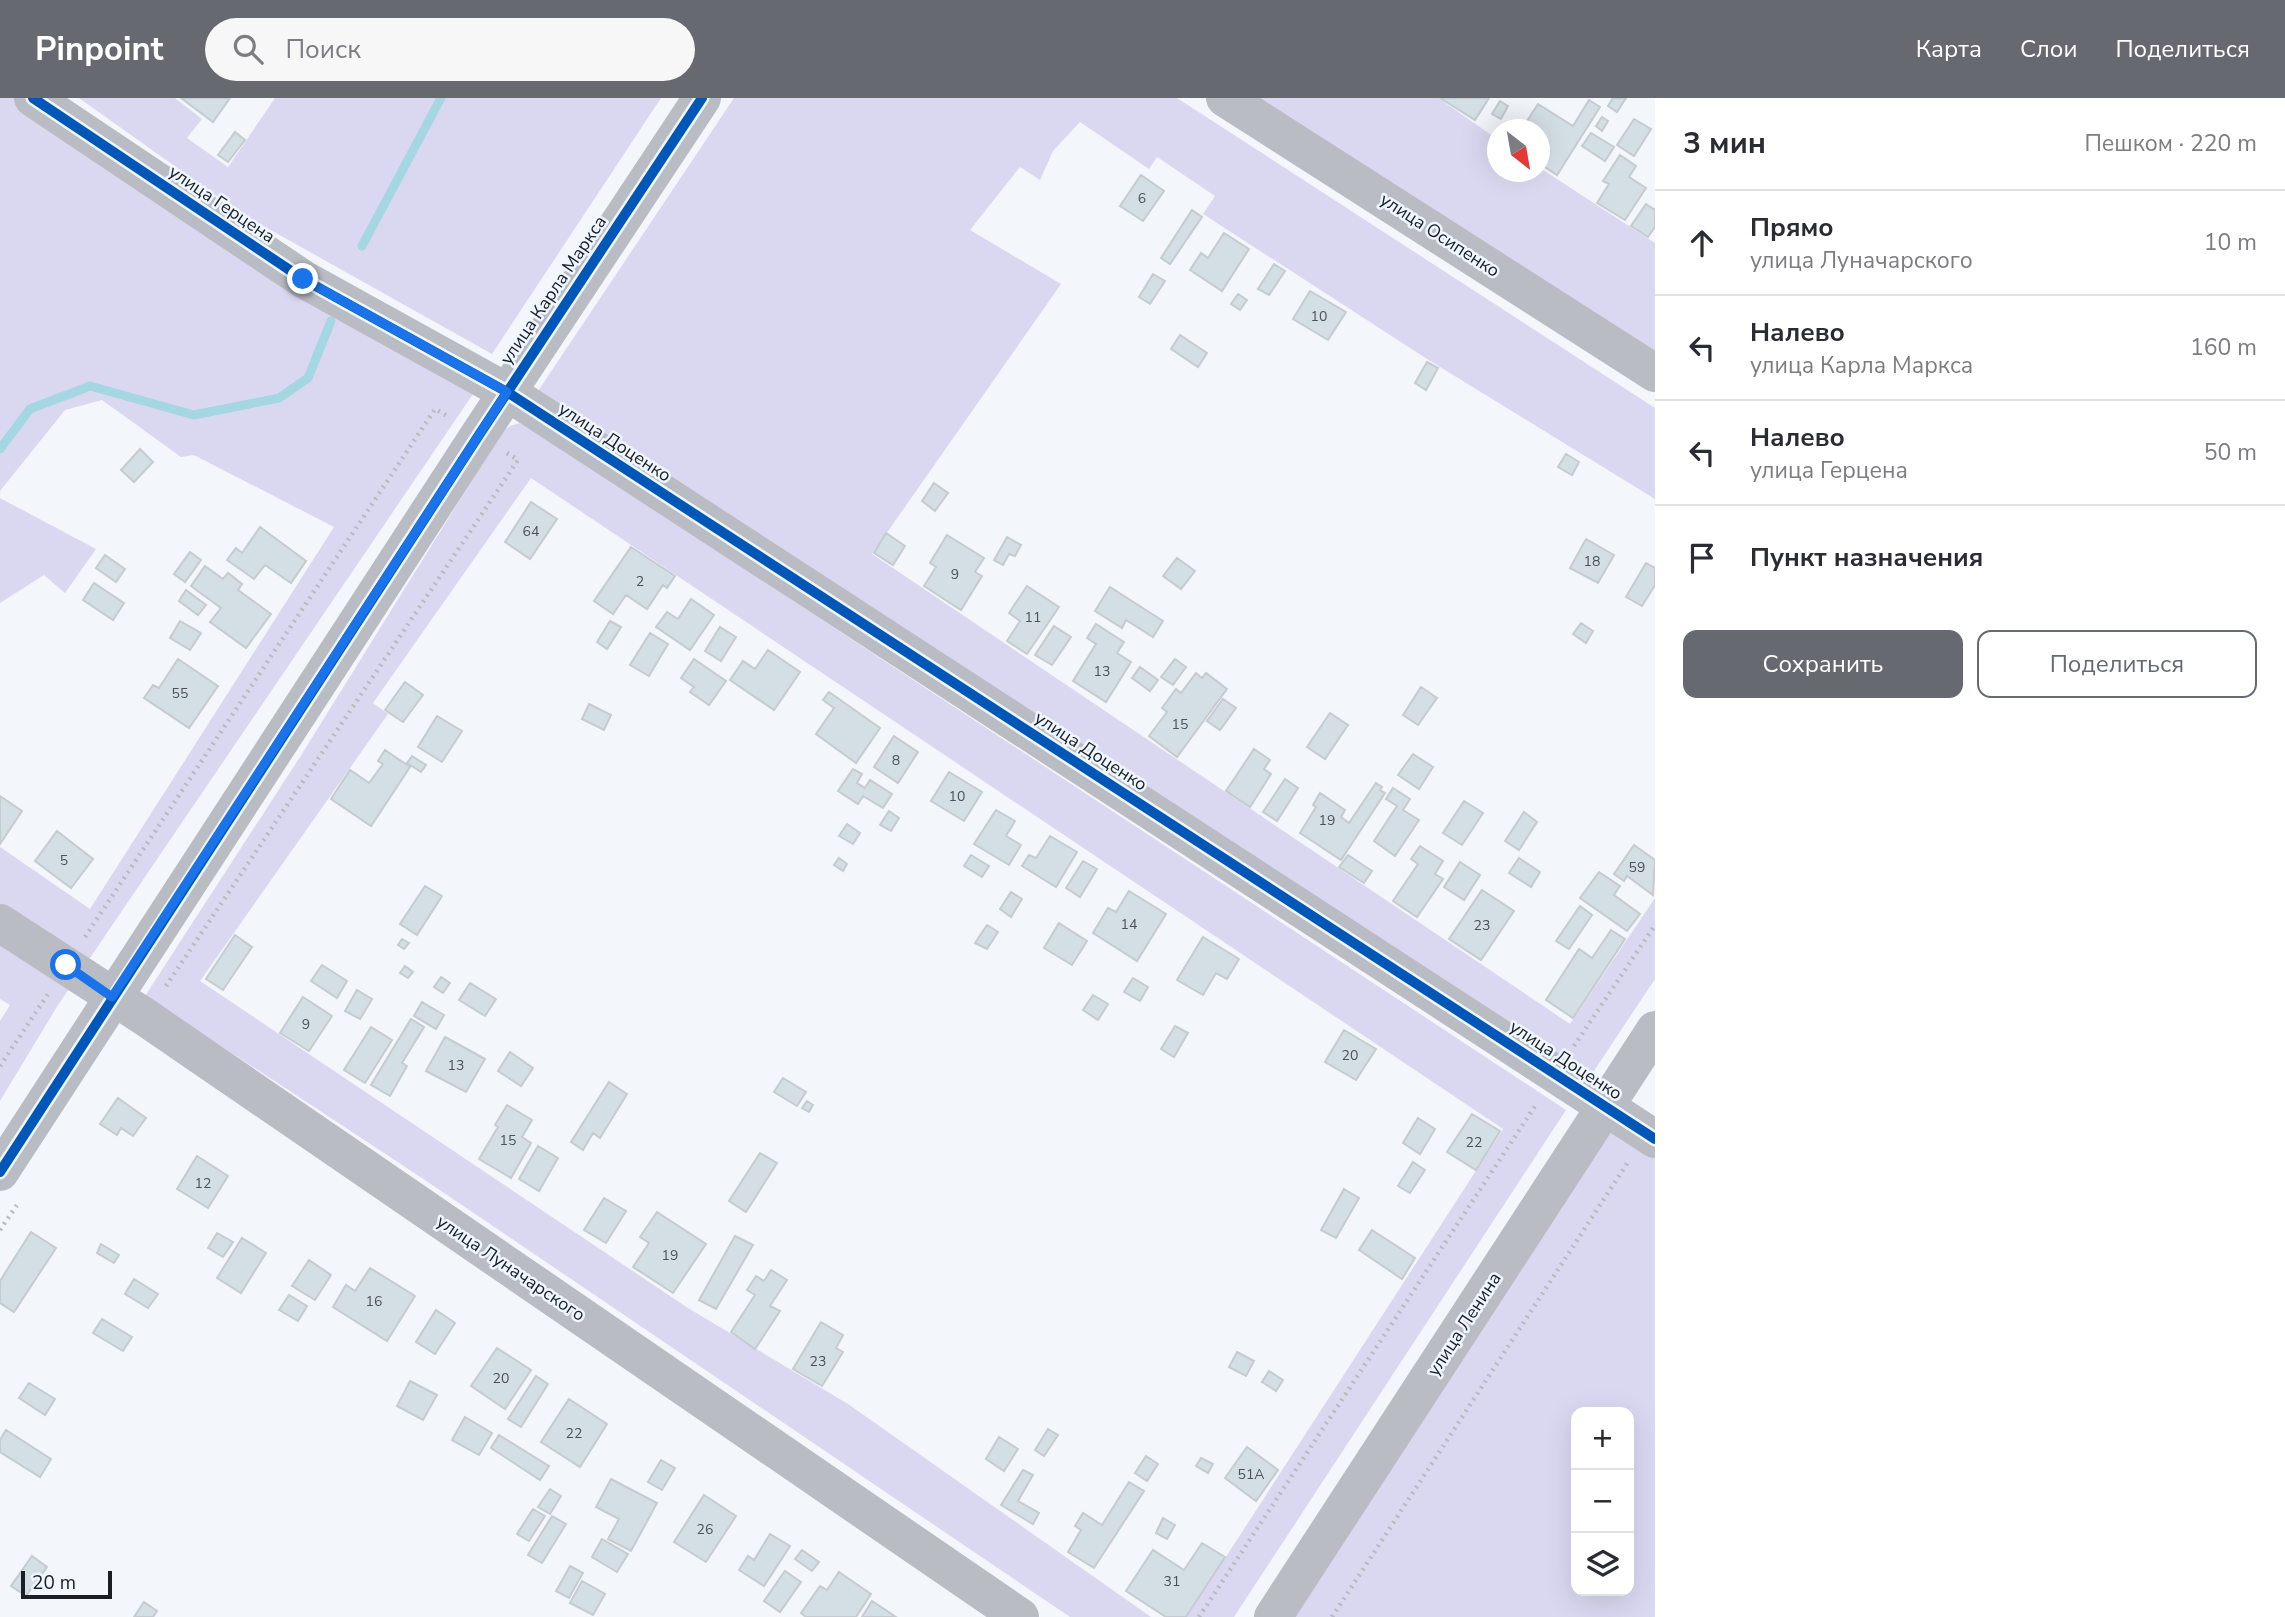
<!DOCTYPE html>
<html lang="ru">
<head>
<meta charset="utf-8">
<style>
  body { margin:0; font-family:"Nunito Sans",sans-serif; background:#f7f7f7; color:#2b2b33 }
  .controls { position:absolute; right:21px; bottom:21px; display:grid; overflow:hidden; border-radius:14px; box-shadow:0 7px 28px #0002 }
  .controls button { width:63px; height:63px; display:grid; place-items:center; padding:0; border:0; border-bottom:2px solid #e1e1e2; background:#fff; color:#2b2b33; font:35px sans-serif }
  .compass { position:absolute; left:1487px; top:21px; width:63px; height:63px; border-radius:50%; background:#fff; box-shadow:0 7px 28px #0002; rotate:149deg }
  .scale { position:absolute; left:21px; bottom:18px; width:91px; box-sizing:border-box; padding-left:7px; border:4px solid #1a1f26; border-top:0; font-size:19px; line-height:24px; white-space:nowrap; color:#1a1f26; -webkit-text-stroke:5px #f0f6fd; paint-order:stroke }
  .stop { position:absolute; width:21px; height:21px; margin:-16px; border:5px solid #1a73e8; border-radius:50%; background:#fff }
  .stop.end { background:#1a73e8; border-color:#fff; box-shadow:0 2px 7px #0008 }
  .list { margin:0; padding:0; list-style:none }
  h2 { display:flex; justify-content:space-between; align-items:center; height:91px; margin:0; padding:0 28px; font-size:30px }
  h2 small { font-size:23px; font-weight:400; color:#7c7c81 }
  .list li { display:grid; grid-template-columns:46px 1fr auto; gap:21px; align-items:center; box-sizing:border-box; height:105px; padding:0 28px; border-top:2px solid #e1e1e2 }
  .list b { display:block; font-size:26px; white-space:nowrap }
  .list p { margin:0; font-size:23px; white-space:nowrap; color:#7c7c81 }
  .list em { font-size:23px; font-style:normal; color:#7c7c81 }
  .actions { display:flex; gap:14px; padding:21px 28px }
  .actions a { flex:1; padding:16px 0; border:2px solid #666a70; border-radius:14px; text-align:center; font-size:24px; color:#666a70 }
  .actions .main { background:#666a70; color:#fff }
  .icon { flex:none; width:38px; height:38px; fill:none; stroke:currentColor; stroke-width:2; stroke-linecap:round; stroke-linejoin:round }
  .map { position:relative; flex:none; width:1655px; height:1519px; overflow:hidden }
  header { display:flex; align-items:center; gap:42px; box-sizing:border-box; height:98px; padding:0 35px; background:#666a70; color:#fff }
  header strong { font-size:33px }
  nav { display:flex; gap:38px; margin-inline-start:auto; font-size:24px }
  .search { width:490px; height:63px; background:#f7f7f7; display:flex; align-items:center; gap:18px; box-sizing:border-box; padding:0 24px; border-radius:38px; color:#7c7c81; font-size:26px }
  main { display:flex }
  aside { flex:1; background:#fff }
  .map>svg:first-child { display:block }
  .green { fill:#dad8f1; fill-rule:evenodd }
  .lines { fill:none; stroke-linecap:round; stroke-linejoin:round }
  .stream { stroke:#a4d7e1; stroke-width:9 }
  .building { fill:#d4dfe5; stroke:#c5cbcf; stroke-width:2 }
  .path { stroke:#b8bac0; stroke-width:4.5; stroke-dasharray:2 5; stroke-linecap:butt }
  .minor { stroke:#b9bcc3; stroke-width:38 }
  .cycleway-casing { stroke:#f0f6fd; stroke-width:15 }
  .cycleway { stroke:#0057b8; stroke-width:10 }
  .route { stroke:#1a73e8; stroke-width:9 }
  .labels { text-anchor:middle; stroke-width:5; stroke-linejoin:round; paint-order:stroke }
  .number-label { font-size:14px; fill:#4a5158 }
  .street-label { font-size:18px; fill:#1a1f26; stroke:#f0f6fd }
</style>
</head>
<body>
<header>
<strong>Pinpoint</strong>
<div class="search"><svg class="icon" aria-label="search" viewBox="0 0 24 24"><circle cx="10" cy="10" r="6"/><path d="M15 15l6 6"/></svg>Поиск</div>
<nav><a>Карта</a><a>Слои</a><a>Поделиться</a></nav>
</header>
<main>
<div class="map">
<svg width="1655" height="1519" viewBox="0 0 1655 1519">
  <rect width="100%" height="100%" fill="#f3f6fa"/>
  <path class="green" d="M0,0H21L473,296L58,907L0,1003V923L10,907L0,901V749L90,811L334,429L194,357L181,359L102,302L65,312L0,393Z
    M79,0H175L202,21L187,40L228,69L275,0H661L492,256L242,116Z
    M734,0H1177L1655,310V401L1427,261L1203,116L1215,98L1157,59L1149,71L1080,24L1053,53L1040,82L1020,69L970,132L1061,186L872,456L1570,926L1655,800V881L1588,982L538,293Z
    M1245,0H1438L1497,41L1498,74H1540V70L1655,145V254Z
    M520,325L531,330L1566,1012L1234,1519H1187L1503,1031L531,380L373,605L388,616L200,883L688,1210L848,1306L1151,1519H1070L422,1080L145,898L300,659L502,334L510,328Z
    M0,400L96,451L65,495L44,477L0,505Z
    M1618,1032L1655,1049V1519H1277L1601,1038ZM1576,1314H1629V1493H1576Z"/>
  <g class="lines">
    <path class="stream" d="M362,148L441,0
      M0,351L30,311L90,288L194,317L279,300L308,280L331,223"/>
  </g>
  <path class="building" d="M181,0H230L213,24Z
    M1440,0H1489L1475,22Z
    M1613,0H1626L1617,14L1608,8Z
    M1589,2L1600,9L1557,77L1540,66V32H1532L1534,28L1527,23L1538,6L1573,28Z
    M1500,3L1508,8L1501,21L1492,16Z
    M1602,19L1608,23L1602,33L1596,28Z
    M1634,21L1651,31L1634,58L1617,47Z
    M235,34L245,42L228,64L218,57Z
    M1591,35L1614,49L1605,63L1582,48Z
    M1620,57L1636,68L1629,79L1646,90L1625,122L1597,105L1609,86L1603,83Z
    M1141,77L1164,93L1143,123L1120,108Z
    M1646,106L1655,112V129L1648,139L1631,128Z
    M1192,112L1202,119L1170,166L1161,160Z
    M1224,135L1249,151L1222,193L1190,172L1201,155L1208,160Z
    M1274,166L1285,173L1269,197L1258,191Z
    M1153,176L1165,183L1150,206L1139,199Z
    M1310,193L1346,214L1328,242L1293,221Z
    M1238,196L1247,202L1240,212L1231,206Z
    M1180,237L1207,255L1198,269L1171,251Z
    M1427,264L1438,270L1426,292L1415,285Z
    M140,351L153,364L134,384L121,372Z
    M1566,356L1579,364L1572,377L1558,369Z
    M934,385L948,395L935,413L922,403Z
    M531,404L557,421L530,461L505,444Z
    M260,429L306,463L291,485L265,467L254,481L227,462L236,450L242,455Z
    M886,435L905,448L893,467L874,455Z
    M947,437L984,460L975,474L982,478L961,512L924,488L936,469L930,465Z
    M1007,439L1021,447L1015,458L1009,456L1003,467L994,462Z
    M1586,441L1614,457L1598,485L1570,470Z
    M631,449L675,478L667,490L663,487L647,511L626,497L613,516L594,503Z
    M190,454L201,462L185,484L174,476Z
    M105,457L125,471L116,484L96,470Z
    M1177,460L1195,473L1181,491L1163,478Z
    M1646,465L1655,470V487L1642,508L1626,499Z
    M205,468L223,481L228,475L242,486L238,492L271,516L246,550L210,524L221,510L191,488Z
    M94,485L124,505L113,522L83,502Z
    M1027,488L1059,509L1027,556L1007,543L1020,523L1009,515Z
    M1110,489L1163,523L1153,539L1126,522L1122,530L1095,513Z
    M186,492L206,507L198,517L179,503Z
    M691,501L714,517L690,552L656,529L667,514L678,521Z
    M180,523L201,535L190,552L170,540Z
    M610,523L621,529L607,551L597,544Z
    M1581,525L1593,533L1586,545L1573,536Z
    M1096,526L1124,544L1117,555L1131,564L1106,604L1073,583L1096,546L1087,540Z
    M1054,528L1071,539L1052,567L1035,557Z
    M720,529L736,539L721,563L705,553Z
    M650,535L668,546L649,578L630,567Z
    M768,552L800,574L774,612L730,582L743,563L755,571Z
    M178,561L218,588L189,630L144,600L153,587L159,590Z
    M694,561L726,583L709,607L690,594L694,589L681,580Z
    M1175,561L1186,569L1173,587L1161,579Z
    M1140,569L1158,582L1150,593L1132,580Z
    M1196,575L1202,580L1206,575L1227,591L1177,659L1149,638L1167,614L1162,610L1176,591L1181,595Z
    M405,584L423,597L403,624L385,612Z
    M1421,589L1437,600L1418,627L1403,617Z
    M829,594L880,630L856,665L816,636L834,610L823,602Z
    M1223,601L1236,610L1220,632L1207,623Z
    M589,606L611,617L604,632L582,621Z
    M1330,615L1348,627L1325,661L1307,649Z
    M437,618L462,633L442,664L418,649Z
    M894,638L918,654L898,685L874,669Z
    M1254,651L1270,662L1264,671L1271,676L1250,709L1226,693Z
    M385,652L410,669L371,728L331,701L350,672L369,685L383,666L378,663Z
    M1413,656L1433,669L1419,691L1398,677Z
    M412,658L426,667L421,674L407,665Z
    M853,671L862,676L857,685L865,690L870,682L892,696L883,710L863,698L858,706L838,693Z
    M949,674L982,694L964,723L931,703Z
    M1285,681L1298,690L1277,723L1263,714Z
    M1376,685L1382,689L1380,692L1385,695L1341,762L1300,735L1316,709L1313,707L1320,695L1345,712L1341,719L1349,725Z
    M1393,690L1410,701L1403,712L1419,722L1395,758L1374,743L1397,708L1386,701Z
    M0,698L22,713L0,746Z
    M1464,703L1483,715L1462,747L1443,735Z
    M996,712L1015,723L1006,738L1021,747L1009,767L974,746Z
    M889,713L899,720L891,733L880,727Z
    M1524,714L1537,724L1519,752L1505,743Z
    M847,726L860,735L853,746L839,738Z
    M57,733L93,761L71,790L35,763Z
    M1050,738L1077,754L1056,789L1022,768L1029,757L1036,760Z
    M1634,747L1655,762L1653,797L1627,778L1624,783L1614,776Z
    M1420,748L1443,763L1435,776L1443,781L1417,819L1393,803L1418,766L1411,761Z
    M971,757L989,768L982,779L964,768Z
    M1348,757L1372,773L1364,785L1339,769Z
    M839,760L847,766L843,773L834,767Z
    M1519,760L1540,774L1531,789L1509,775Z
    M1083,763L1097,771L1080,799L1066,790Z
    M1460,764L1480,777L1464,802L1444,789Z
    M1599,774L1620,788L1614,797L1640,816L1627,833L1580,800Z
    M425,788L442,798L417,837L400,826Z
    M1482,792L1514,813L1481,862L1449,841Z
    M1129,793L1166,816L1137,863L1093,835L1108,810L1116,814Z
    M1011,794L1022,801L1011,819L1000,811Z
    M1580,808L1592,817L1569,851L1556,843Z
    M1059,825L1087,843L1072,867L1044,850Z
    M987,827L998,834L987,851L975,845Z
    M1611,832L1625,841L1573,920L1546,902L1579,851L1592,860Z
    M235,837L252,849L223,892L206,881Z
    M1203,839L1239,861L1227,881L1216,875L1203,897L1177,882Z
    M402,841L409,845L404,851L398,847Z
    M322,867L347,883L337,900L311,883Z
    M405,868L413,874L408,880L400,875Z
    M441,879L450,885L443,895L434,889Z
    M1133,880L1148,889L1140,903L1124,894Z
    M470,885L496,901L485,918L459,902Z
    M357,892L372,901L360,921L345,913Z
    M1093,897L1108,906L1098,922L1083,912Z
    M303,899L332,918L309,953L280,935Z
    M422,904L444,917L436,931L414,918Z
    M411,921L424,929L402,965L407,968L390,998L371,987Z
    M1175,928L1188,935L1174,959L1161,951Z
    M371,929L392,942L365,985L344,972Z
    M1344,932L1376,951L1356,982L1325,964Z
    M445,939L485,961L466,994L426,973Z
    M510,954L533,970L521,988L498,973Z
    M783,980L806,994L797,1008L774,994Z
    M609,984L627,996L600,1040L593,1035L583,1052L571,1044Z
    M118,1000L146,1020L133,1038L121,1030L117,1037L100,1026Z
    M807,1003L813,1007L809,1014L802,1010Z
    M507,1007L532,1022L522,1039L531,1045L511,1080L479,1061L498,1029L495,1027Z
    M1472,1016L1500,1033L1476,1072L1447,1054Z
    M1418,1020L1435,1031L1420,1056L1403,1045Z
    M538,1048L558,1060L539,1093L519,1081Z
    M760,1055L777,1065L746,1114L729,1103Z
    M197,1058L228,1078L208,1110L177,1091Z
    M1413,1064L1425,1072L1410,1095L1398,1088Z
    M1344,1091L1359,1100L1336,1140L1321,1132Z
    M604,1100L626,1113L606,1145L584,1132Z
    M657,1114L706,1146L673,1195L633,1169L649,1145L640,1139Z
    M1372,1132L1415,1160L1402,1181L1359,1152Z
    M31,1134L56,1150L14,1214L0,1205V1183Z
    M217,1135L233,1144L223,1159L208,1150Z
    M735,1138L753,1147L716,1211L699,1202Z
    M242,1140L266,1155L241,1195L217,1180Z
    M101,1146L119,1157L114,1165L97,1155Z
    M309,1162L331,1177L315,1202L292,1188Z
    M370,1170L415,1198L387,1243L333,1209L346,1187L355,1193Z
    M771,1172L787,1182L770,1208L780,1213L755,1251L731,1234L755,1197L747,1192L756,1178L764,1183Z
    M134,1181L158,1196L148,1210L125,1196Z
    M289,1197L307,1208L298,1223L279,1212Z
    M436,1212L455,1225L435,1256L416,1244Z
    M102,1221L132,1239L123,1253L93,1235Z
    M821,1224L843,1237L836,1250L843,1254L822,1288L793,1271Z
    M497,1250L531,1272L505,1311L471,1288Z
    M1237,1254L1254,1263L1246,1278L1229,1269Z
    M1269,1273L1283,1282L1276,1293L1262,1284Z
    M536,1278L548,1286L521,1329L508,1321Z
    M410,1283L437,1297L423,1322L397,1308Z
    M29,1285L55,1301L45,1317L19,1300Z
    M569,1301L607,1326L580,1369L541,1344Z
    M465,1319L492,1335L479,1357L452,1342Z
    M1048,1331L1058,1337L1044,1358L1035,1352Z
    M6,1332L51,1361L40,1379L0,1354V1342Z
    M499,1337L549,1368L540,1382L491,1350Z
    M999,1339L1018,1351L1004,1373L986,1361Z
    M1247,1349L1278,1372L1256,1403L1225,1380Z
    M1146,1358L1158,1366L1147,1383L1135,1375Z
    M1201,1360L1213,1366L1208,1375L1196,1368Z
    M661,1362L675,1370L662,1392L648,1384Z
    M1023,1372L1033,1377L1018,1403L1039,1415L1033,1426L1001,1407Z
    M611,1381L657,1405L631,1453L608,1441L619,1421L596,1409Z
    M1129,1384L1144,1393L1094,1470L1068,1454L1081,1432L1075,1428L1083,1415L1102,1427Z
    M550,1391L561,1398L550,1416L538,1409Z
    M704,1397L736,1418L706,1464L674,1444Z
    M533,1411L545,1418L529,1443L517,1436Z
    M552,1418L566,1426L542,1465L528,1457Z
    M1163,1420L1175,1427L1167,1441L1156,1435Z
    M770,1436L790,1448L764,1488L739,1472L748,1458L754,1462Z
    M602,1441L628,1456L617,1474L592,1459Z
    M1202,1445L1225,1459L1186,1519H1166L1126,1493L1153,1452L1184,1472Z
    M802,1452L819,1464L812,1473L795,1461Z
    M32,1458L47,1469L26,1498L11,1488Z
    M570,1468L583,1475L569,1500L556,1493Z
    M785,1473L801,1484L780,1514L764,1503Z
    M839,1474L871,1496L856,1519H806L801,1515L820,1488L827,1492Z
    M582,1483L605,1496L593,1517L570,1505Z
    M872,1503L896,1519H862Z
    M144,1504L157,1513L153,1519H134Z"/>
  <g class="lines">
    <path class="path" d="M85,839L435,311L449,319
      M166,888L518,362L507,355
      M1574,948L1655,827
      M0,968L48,896
      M0,1132L19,1104
      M1199,1519L1537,1005
      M1332,1519L1628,1064"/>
    <path class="minor" d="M33,0L303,181L507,294L1655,1041
      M1225,0L1655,275
      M0,825L145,919L1020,1519
      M0,1074L479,337L702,0
      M1273,1519L1655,932"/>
    <defs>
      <path id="cycleway" d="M33,0L303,181L507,294L1655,1041
        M0,1074L479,337L702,0"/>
    </defs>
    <use href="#cycleway" class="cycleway-casing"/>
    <use href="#cycleway" class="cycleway"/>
  </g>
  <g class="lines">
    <path class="route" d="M66,867L112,899L507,294L303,181"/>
  </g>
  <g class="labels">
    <g class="number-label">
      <text x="1142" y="105">6</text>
      <text x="1319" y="223">10</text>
      <text x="531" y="438">64</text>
      <text x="1592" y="468">18</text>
      <text x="955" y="481">9</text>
      <text x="640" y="488">2</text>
      <text x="1033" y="524">11</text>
      <text x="1102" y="578">13</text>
      <text x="180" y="600">55</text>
      <text x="1180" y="631">15</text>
      <text x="896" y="667">8</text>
      <text x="957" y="703">10</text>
      <text x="1327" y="727">19</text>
      <text x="64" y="767">5</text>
      <text x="1637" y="774">59</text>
      <text x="1129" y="831">14</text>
      <text x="1482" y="832">23</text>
      <text x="306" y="931">9</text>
      <text x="1350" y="962">20</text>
      <text x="456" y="972">13</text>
      <text x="508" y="1047">15</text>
      <text x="1474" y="1049">22</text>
      <text x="203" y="1090">12</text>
      <text x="670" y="1162">19</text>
      <text x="374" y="1208">16</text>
      <text x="818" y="1268">23</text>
      <text x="501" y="1285">20</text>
      <text x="574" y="1340">22</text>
      <text x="1251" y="1381">51А</text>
      <text x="705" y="1436">26</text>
      <text x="1172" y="1488">31</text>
    </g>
    <g class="street-label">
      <text transform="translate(222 106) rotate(34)" y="6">улица Герцена</text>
      <text transform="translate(1440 137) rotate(33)" y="6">улица Осипенко</text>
      <text transform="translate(553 192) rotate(-56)" y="6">улица Карла Маркса</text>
      <text transform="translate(615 344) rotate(33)" y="6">улица Доценко</text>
      <text transform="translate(1091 653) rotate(33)" y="6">улица Доценко</text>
      <text transform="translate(1566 962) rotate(33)" y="6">улица Доценко</text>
      <text transform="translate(511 1170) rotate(34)" y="6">улица Луначарского</text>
      <text transform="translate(1464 1226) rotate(-57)" y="6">улица Ленина</text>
    </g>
  </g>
</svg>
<div class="controls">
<button>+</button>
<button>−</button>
<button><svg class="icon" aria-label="layers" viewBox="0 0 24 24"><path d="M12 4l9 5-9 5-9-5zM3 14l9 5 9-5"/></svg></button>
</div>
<svg class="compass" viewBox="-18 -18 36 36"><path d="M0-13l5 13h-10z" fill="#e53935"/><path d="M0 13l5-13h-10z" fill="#7c7c81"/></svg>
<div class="scale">20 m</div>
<div class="stop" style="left:66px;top:867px"></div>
<div class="stop end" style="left:303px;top:181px"></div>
</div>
<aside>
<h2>3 мин<small>Пешком · 220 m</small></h2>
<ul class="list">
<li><svg class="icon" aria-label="ahead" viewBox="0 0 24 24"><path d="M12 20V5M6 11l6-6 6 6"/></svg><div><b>Прямо</b><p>улица Луначарского</p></div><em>10 m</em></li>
<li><svg class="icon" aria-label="left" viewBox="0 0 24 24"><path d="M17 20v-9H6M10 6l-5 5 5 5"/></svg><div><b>Налево</b><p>улица Карла Маркса</p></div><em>160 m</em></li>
<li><svg class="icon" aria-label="left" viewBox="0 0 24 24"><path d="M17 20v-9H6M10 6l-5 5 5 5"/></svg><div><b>Налево</b><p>улица Герцена</p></div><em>50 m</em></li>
<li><svg class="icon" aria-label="arrive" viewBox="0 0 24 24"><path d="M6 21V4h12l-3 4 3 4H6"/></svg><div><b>Пункт назначения</b></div></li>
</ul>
<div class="actions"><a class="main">Сохранить</a><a>Поделиться</a></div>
</aside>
</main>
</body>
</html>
